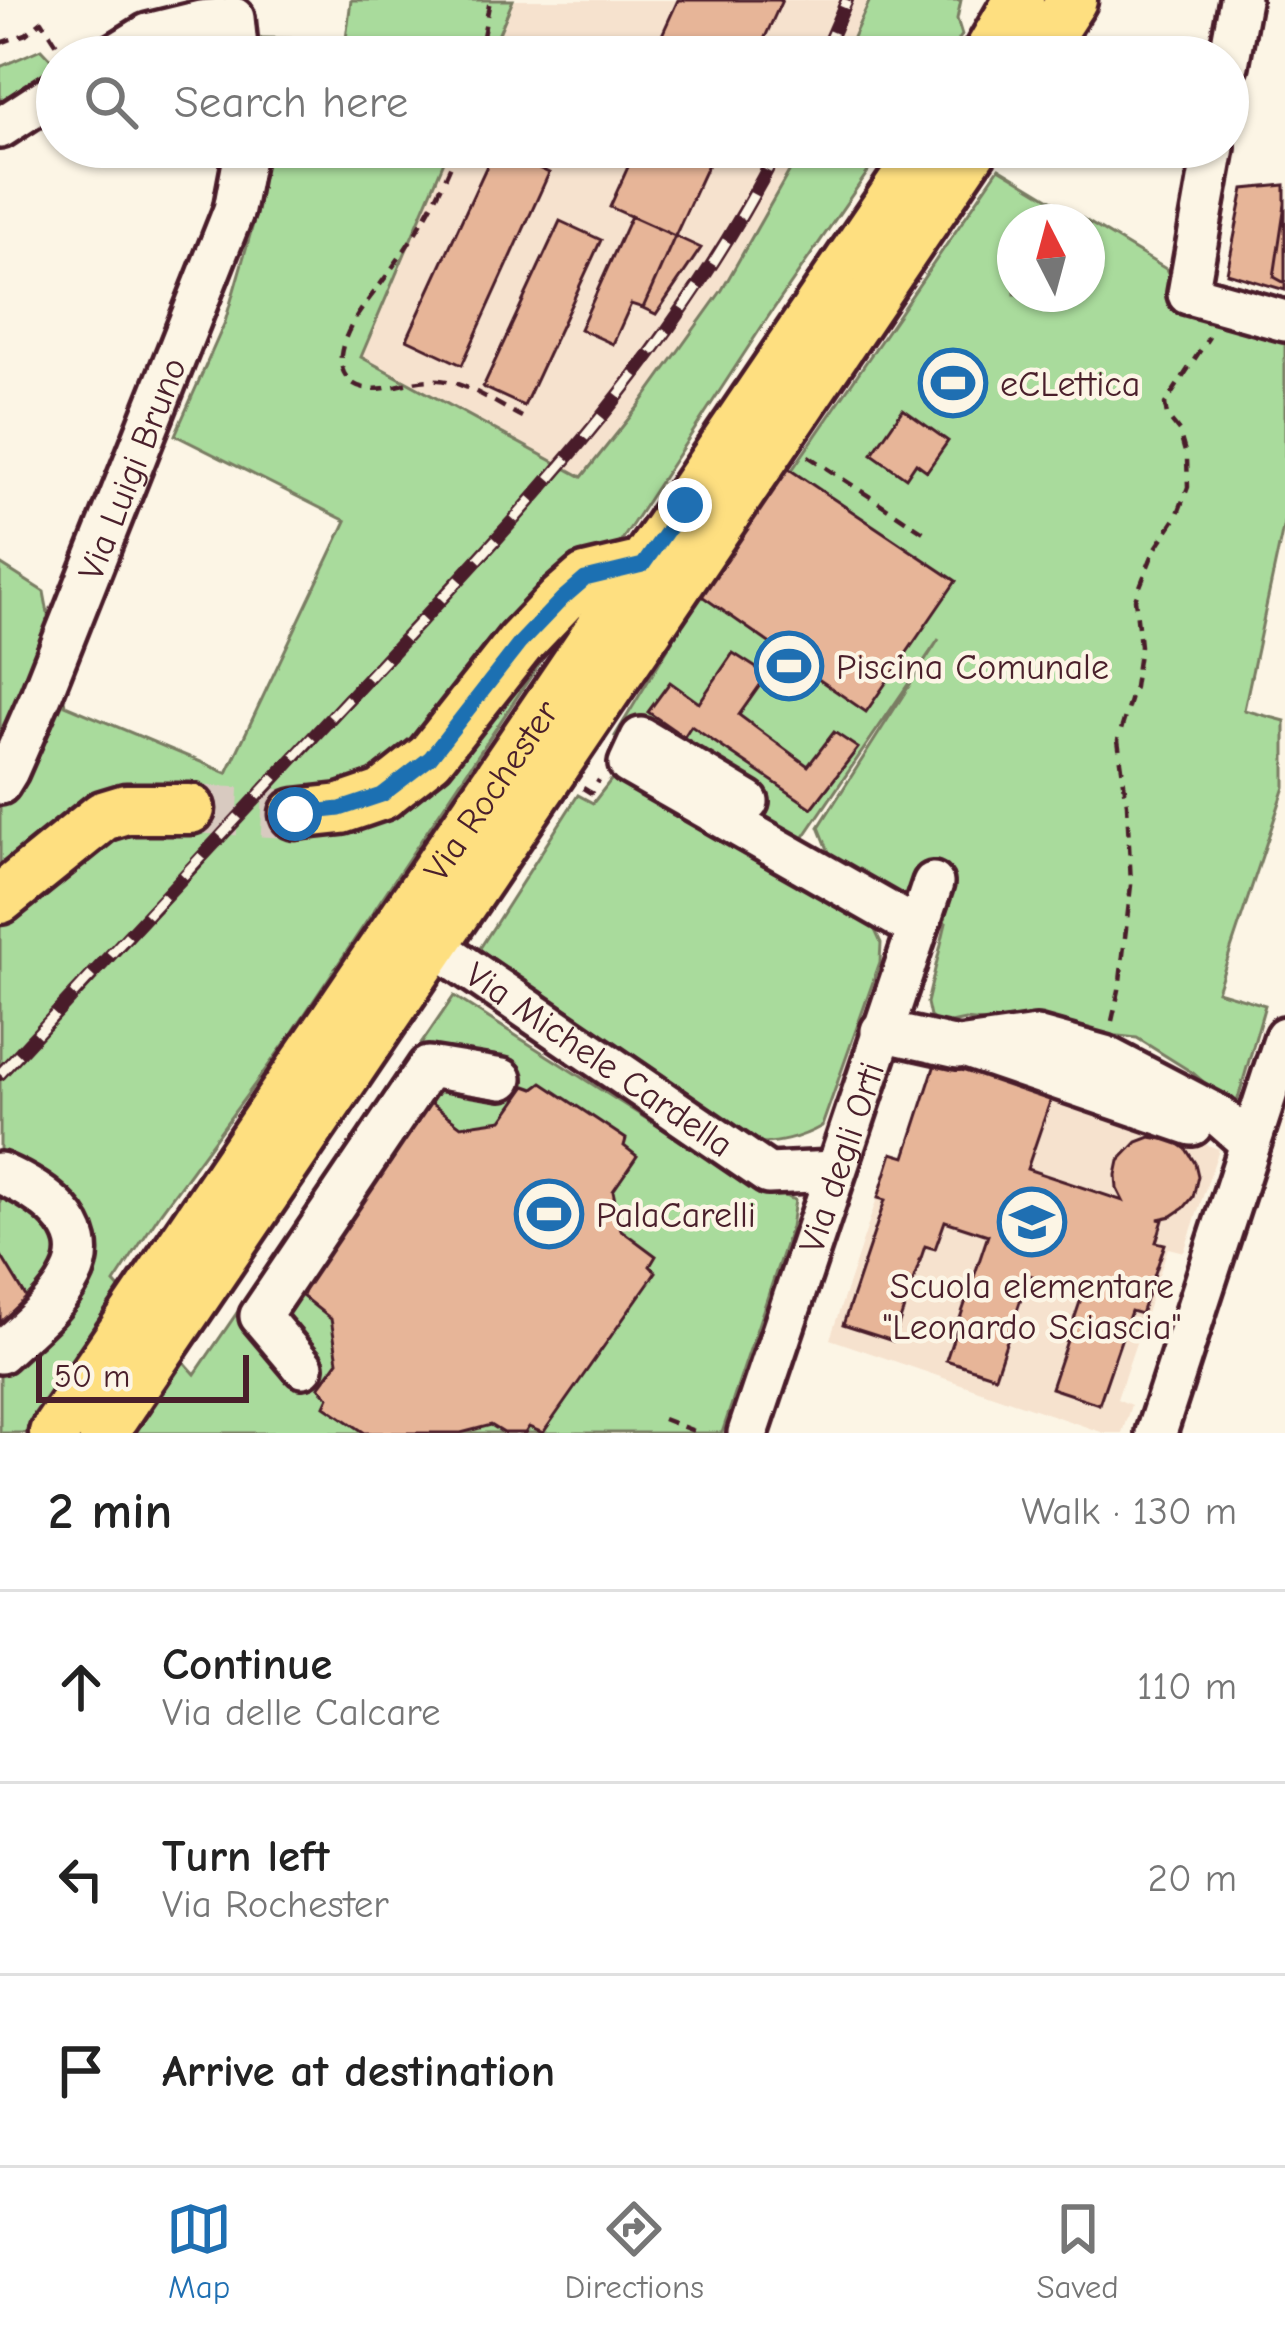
<!DOCTYPE html>
<html lang="en">
<head>
<meta charset="utf-8">
<style>
  body { margin:0; font-family:"Comic Neue",sans-serif; background:#f6f6f6; color:#222 }
  .compass { position:absolute; left:997px; top:204px; width:108px; height:108px; border-radius:50%; background:#fff; box-shadow:0 3px 9px #0004; rotate:354deg }
  .scale { position:absolute; left:36px; bottom:30px; width:213px; box-sizing:border-box; padding-left:12px; border:6px solid #4a1f2b; border-top:0; font-size:33px; line-height:42px; white-space:nowrap; color:#4a1f2b; -webkit-text-stroke:9px #fcf5e5; paint-order:stroke }
  .stop { position:absolute; width:36px; height:36px; margin:-27px; border:9px solid #1f6fb2; border-radius:50%; background:#fff }
  .stop.end { background:#1f6fb2; border-color:#fff; box-shadow:0 3px 12px #0008 }
  .list { margin:0; padding:0; list-style:none }
  h2 { display:flex; justify-content:space-between; align-items:center; height:156px; margin:0; padding:0 48px; font-size:51px }
  h2 small { font-size:39px; font-weight:400; color:#767676 }
  .list li { display:grid; grid-template-columns:78px 1fr auto; gap:36px; align-items:center; box-sizing:border-box; height:192px; padding:0 48px; border-top:3px solid #e0e0e0 }
  .list b { display:block; font-size:45px; white-space:nowrap }
  .list p { margin:0; font-size:39px; white-space:nowrap; color:#767676 }
  .list em { font-size:39px; font-style:normal; color:#767676 }
  .icon { flex:none; width:66px; height:66px; fill:none; stroke:currentColor; stroke-width:2; stroke-linecap:round; stroke-linejoin:round }
  .map { position:relative; flex:none; width:1285px; height:1433px; overflow:hidden }
  .search { position:absolute; background:#fff; box-shadow:0 3px 9px #0004; left:36px; right:36px; top:36px; height:132px; display:flex; align-items:center; gap:30px; box-sizing:border-box; padding:0 42px; border-radius:66px; color:#767676; font-size:45px }
  .sheet { height:732px; background:#fff }
  nav { display:flex; justify-content:space-around; align-items:center; box-sizing:border-box; height:168px; border-top:3px solid #e0e0e0; background:#fff; font-size:33px; color:#767676 }
  nav a { display:grid; justify-items:center; gap:6px }
  nav .on { color:#1f6fb2 }
  .map>svg:first-child { display:block }
  .built { fill:#f6e2ce }
  .green { fill:#a9db9c; stroke:#7a7d64; stroke-width:3; fill-rule:evenodd }
  .building { fill:#e7b598; stroke:#4a1f2b; stroke-width:3 }
  .lines { fill:none; stroke-linecap:round; stroke-linejoin:round }
  .major-tunnel { stroke:#d8cac0; stroke-width:48; stroke-dasharray:48 24; stroke-linecap:butt }
  .minor-casing { stroke:#4a1f2b; stroke-width:48 }
  .major-casing { stroke:#4a1f2b; stroke-width:57 }
  .path { stroke:#4a1f2b; stroke-width:4.5; stroke-dasharray:12 9; stroke-linecap:butt }
  .minor { stroke:#fcf5e5; stroke-width:39 }
  .major { stroke:#fedf80; stroke-width:48 }
  .rail-casing { stroke:#4a1f2b; stroke-width:14 }
  .rail { stroke:#fcf5e5; stroke-width:9; stroke-dasharray:27; stroke-linecap:butt }
  .route { stroke:#1f6fb2; stroke-width:15 }
  .labels { text-anchor:middle; stroke-width:9; stroke-linejoin:round; paint-order:stroke }
  .poi-label { font-size:36px; fill:#4a1f2b; stroke:#fcf5e5; text-anchor:start }
  .street-label { font-size:36px; fill:#4a1f2b; stroke:#fcf5e5 }
</style>
</head>
<body>
<div class="map">
<svg width="1285" height="1433" viewBox="0 0 1285 1433">
  <rect width="100%" height="100%" fill="#fcf5e5"/>
  <filter id="ink" filterUnits="userSpaceOnUse"><feTurbulence type="fractalNoise" baseFrequency=".00833" numOctaves="2"/><feDisplacementMap in="SourceGraphic" scale="24" xChannelSelector="R" yChannelSelector="G"/><feConvolveMatrix kernelMatrix="1 2 1 2 8 2 1 2 1" color-interpolation-filters="sRGB"/></filter>
  <g filter="url(#ink)">
    <path class="built" d="M513,0H870L844,57H489Z
      M450,147H803L722,290L638,407L583,478L360,357Z
      M938,1055L1219,1149L1184,1252L1168,1248L1117,1399L1131,1405L1122,1433H1104L830,1339L892,1153L905,1156Z"/>
    <path class="green" d="M351,0H513L489,57H262V38L346,39Z
      M870,0H961L957,19L962,35L947,57H844Z
      M41,49L56,65L0,102V67Z
      M260,147H450L361,357L582,477L638,407L722,290L803,147H885L768,317L634,522L288,1039L161,1212L114,1283L195,1374L454,996L736,1176L795,1200L791,1227L722,1433H0V1324L31,1305L0,1254V564L44,592L65,705L227,773L346,521L175,435L225,322L258,207Z
      M999,168L1166,269L1187,310L1285,330V518L1244,710L1285,721V787L1217,991L1265,1005L1235,1109L1193,1073L1137,1038L965,1020L941,1025L930,1017L927,1003L946,923L833,862L819,827L939,639L797,847L615,736L700,595L786,467L792,470ZM1015,222H1087V294H1015Z
      M621,767L869,917L881,943L880,962L822,1126C803,1137 772,1147 751,1141L475,956L578,795L593,803Z"/>
    <path class="building" d="M678,0H782L756,57H652Z
      M637,147H716L675,236L610,207Z
      M495,148L549,173L462,365L407,339Z
      M1285,185V204L1274,277L1285,283V290L1227,273L1244,189Z
      M1285,204V283L1274,277Z
      M631,216L675,236L643,308L631,304L613,344L580,329Z
      M560,221L601,240L524,406L483,387Z
      M675,236L701,248L656,314L643,308Z
      M903,409L948,441L927,471L916,463L906,478L872,454Z
      M786,467L956,581L866,712L782,654L739,715L808,766L834,732L858,748L812,808L691,726L684,737L648,712L670,682L699,703L733,653L758,669L775,647L696,592Z
      M938,1055L1053,1093L1027,1169L1123,1201L1117,1189L1116,1175L1119,1161L1137,1142L1150,1137L1175,1141L1186,1149L1195,1163L1198,1176L1193,1197L1184,1208L1172,1216L1158,1219L1163,1220L1156,1242L1165,1244L1141,1314L1131,1311L1099,1404L1051,1388L1083,1293L1029,1275L995,1376L946,1360L988,1235L945,1221L935,1249L925,1246L893,1341L843,1325L885,1200L878,1198L892,1153L905,1157Z
      M542,1083L626,1139L624,1146L637,1156L613,1191L621,1230L656,1256L650,1266L656,1272L543,1433L529,1427L525,1433H504L491,1425L461,1433H365L325,1406L329,1397L319,1387L338,1361L331,1319L302,1296L306,1285L297,1279L413,1106L423,1113L429,1102L461,1126L502,1120L526,1086L534,1089Z
      M0,1254L31,1305L0,1324Z"/>
    <g class="lines">
      <path class="major-tunnel" d="M190,809L295,814"/>
      <defs>
        <g id="minor">
          <path d="M111,57L148,34L201,21L234,18L238,57"/>
          <path d="M1228,65L1240,0"/>
          <path d="M0,128L57,91"/>
          <path d="M1214,147L1188,294L1285,321"/>
          <path id="s1" d="M0,784L8,771L41,696L234,210L246,147"/>
          <path d="M748,802L641,738L629,764L917,928"/>
          <path id="s2" d="M434,945L768,1174L835,1171"/>
          <path d="M881,1031L958,1048L1036,1037L1105,1056L1218,1115L1250,1143"/>
          <path d="M970,1049L1192,1125"/>
          <path d="M0,1173C39,1190 97,1226 71,1276C56,1306 24,1330 0,1353"/>
          <path d="M303,1367L260,1316L428,1067L502,1079"/>
          <path id="s3" d="M748,1433L933,883"/>
          <path d="M1156,1433L1285,1037"/>
        </g>
        <g id="major">
          <path d="M986,57L1019,0"/>
          <path d="M1035,57L1072,0"/>
          <path d="M295,814L341,809L382,795L430,757L520,643L562,599L585,579L643,565L656,573"/>
          <path d="M0,899L103,816L126,809H190"/>
          <path id="s4" d="M54,1433L927,147"/>
          <path d="M103,1433L974,147"/>
        </g>
      </defs>
      <use href="#minor" class="minor-casing"/>
      <use href="#major" class="major-casing"/>
      <path class="path" d="M0,43L26,34L42,21L65,57
        M479,57L490,0
        M458,147C442,191 419,230 392,268C375,294 345,323 341,355C339,371 349,386 365,388C386,392 407,381 429,380C460,377 494,403 522,417
        M808,456L925,533
        M583,788L591,793L599,780
        M1112,1021L1119,990L1131,885L1127,804L1118,740L1134,687L1140,646L1135,599L1154,551L1177,516L1188,487L1187,459L1179,431L1167,416L1165,404L1209,337
        M663,1419L699,1433"/>
      <use href="#minor" class="minor"/>
      <use href="#major" class="major"/>
      <defs>
        <path id="rail" d="M822,57L847,0
          M0,1074C122,942 244,810 367,679C522,513 676,352 779,147"/>
      </defs>
      <use href="#rail" class="rail-casing"/>
      <use href="#rail" class="rail"/>
    </g>
  </g>
  <g class="lines" filter="url(#ink)">
    <path class="route" d="M295,814L340,809L382,795L430,758L520,643L562,599L585,579L643,565L685,505"/>
  </g>
  <defs>
    <symbol id="stadium-ring" viewBox="-11 -11 22 22"><circle r="9.5" fill="#fcf5e5" stroke="#1f6fb2" stroke-width="1.5"/><path d="M0-5a6.5 5 0 1 0 0 10a6.5 5 0 1 0 0-10ZM-3.5-1.8h7v3.6h-7Z" fill="#1f6fb2"/></symbol>
    <symbol id="school-ring" viewBox="-11 -11 22 22"><circle r="9.5" fill="#fcf5e5" stroke="#1f6fb2" stroke-width="1.5"/><path d="M0-5L7-2L0 1L-7-2ZM-4 1L0 2.5L4 1V4Q0 6-4 4Z" fill="#1f6fb2"/></symbol>
  </defs>
  <g fill-rule="evenodd">
    <use href="#stadium-ring" x="915" y="345" width="76" height="76"/>
    <use href="#stadium-ring" x="751" y="628" width="76" height="76"/>
    <use href="#stadium-ring" x="511" y="1176" width="76" height="76"/>
    <use href="#school-ring" x="994" y="1184" width="76" height="76"/>
  </g>
  <g class="labels">
    <g class="poi-label">
      <text x="1000" y="396">eCLettica</text>
      <text x="836" y="679">Piscina Comunale</text>
      <text x="596" y="1227">PalaCarelli</text>
      <text x="1032" y="1298" text-anchor="middle">Scuola elementare<tspan x="1032" dy="41">"Leonardo Sciascia"</tspan></text>
    </g>
    <g class="street-label">
      <text dy="13" stroke="none"><textPath href="#s1" startOffset="342">Via Luigi Bruno</textPath></text>
      <text dy="13" stroke="none"><textPath href="#s4" startOffset="777">Via Rochester</textPath></text>
      <text dy="13" stroke="none"><textPath href="#s2" startOffset="201">Via Michele Cardella</textPath></text>
      <text dy="13" stroke="none"><textPath href="#s3" startOffset="291">Via degli Orti</textPath></text>
    </g>
  </g>
</svg>
<svg class="compass" viewBox="-18 -18 36 36"><path d="M0-13l5 13h-10z" fill="#e53935"/><path d="M0 13l5-13h-10z" fill="#767676"/></svg>
<div class="scale">50 m</div>
<div class="stop" style="left:295px;top:814px"></div>
<div class="stop end" style="left:685px;top:505px"></div>
<div class="search"><svg class="icon" aria-label="search" viewBox="0 0 24 24"><circle cx="10" cy="10" r="6"/><path d="M15 15l6 6"/></svg>Search here</div>
</div>
<section class="sheet">
<h2>2 min<small>Walk · 130 m</small></h2>
<ul class="list">
<li><svg class="icon" aria-label="ahead" viewBox="0 0 24 24"><path d="M12 20V5M6 11l6-6 6 6"/></svg><div><b>Continue</b><p>Via delle Calcare</p></div><em>110 m</em></li>
<li><svg class="icon" aria-label="left" viewBox="0 0 24 24"><path d="M17 20v-9H6M10 6l-5 5 5 5"/></svg><div><b>Turn left</b><p>Via Rochester</p></div><em>20 m</em></li>
<li><svg class="icon" aria-label="arrive" viewBox="0 0 24 24"><path d="M6 21V4h12l-3 4 3 4H6"/></svg><div><b>Arrive at destination</b></div></li>
</ul>
</section>
<nav>
<a class="on"><svg class="icon" aria-label="map" viewBox="0 0 24 24"><path d="M3 6l6-2 6 2 6-2v14l-6 2-6-2-6 2zM9 4v14M15 6v14"/></svg>Map</a>
<a><svg class="icon" aria-label="directions" viewBox="0 0 24 24"><path d="M12 3l9 9-9 9-9-9zM9 14v-3h6M13 9l2 2-2 2"/></svg>Directions</a>
<a><svg class="icon" aria-label="saved" viewBox="0 0 24 24"><path d="M7 4h10v16l-5-4-5 4z"/></svg>Saved</a>
</nav>
</body>
</html>
